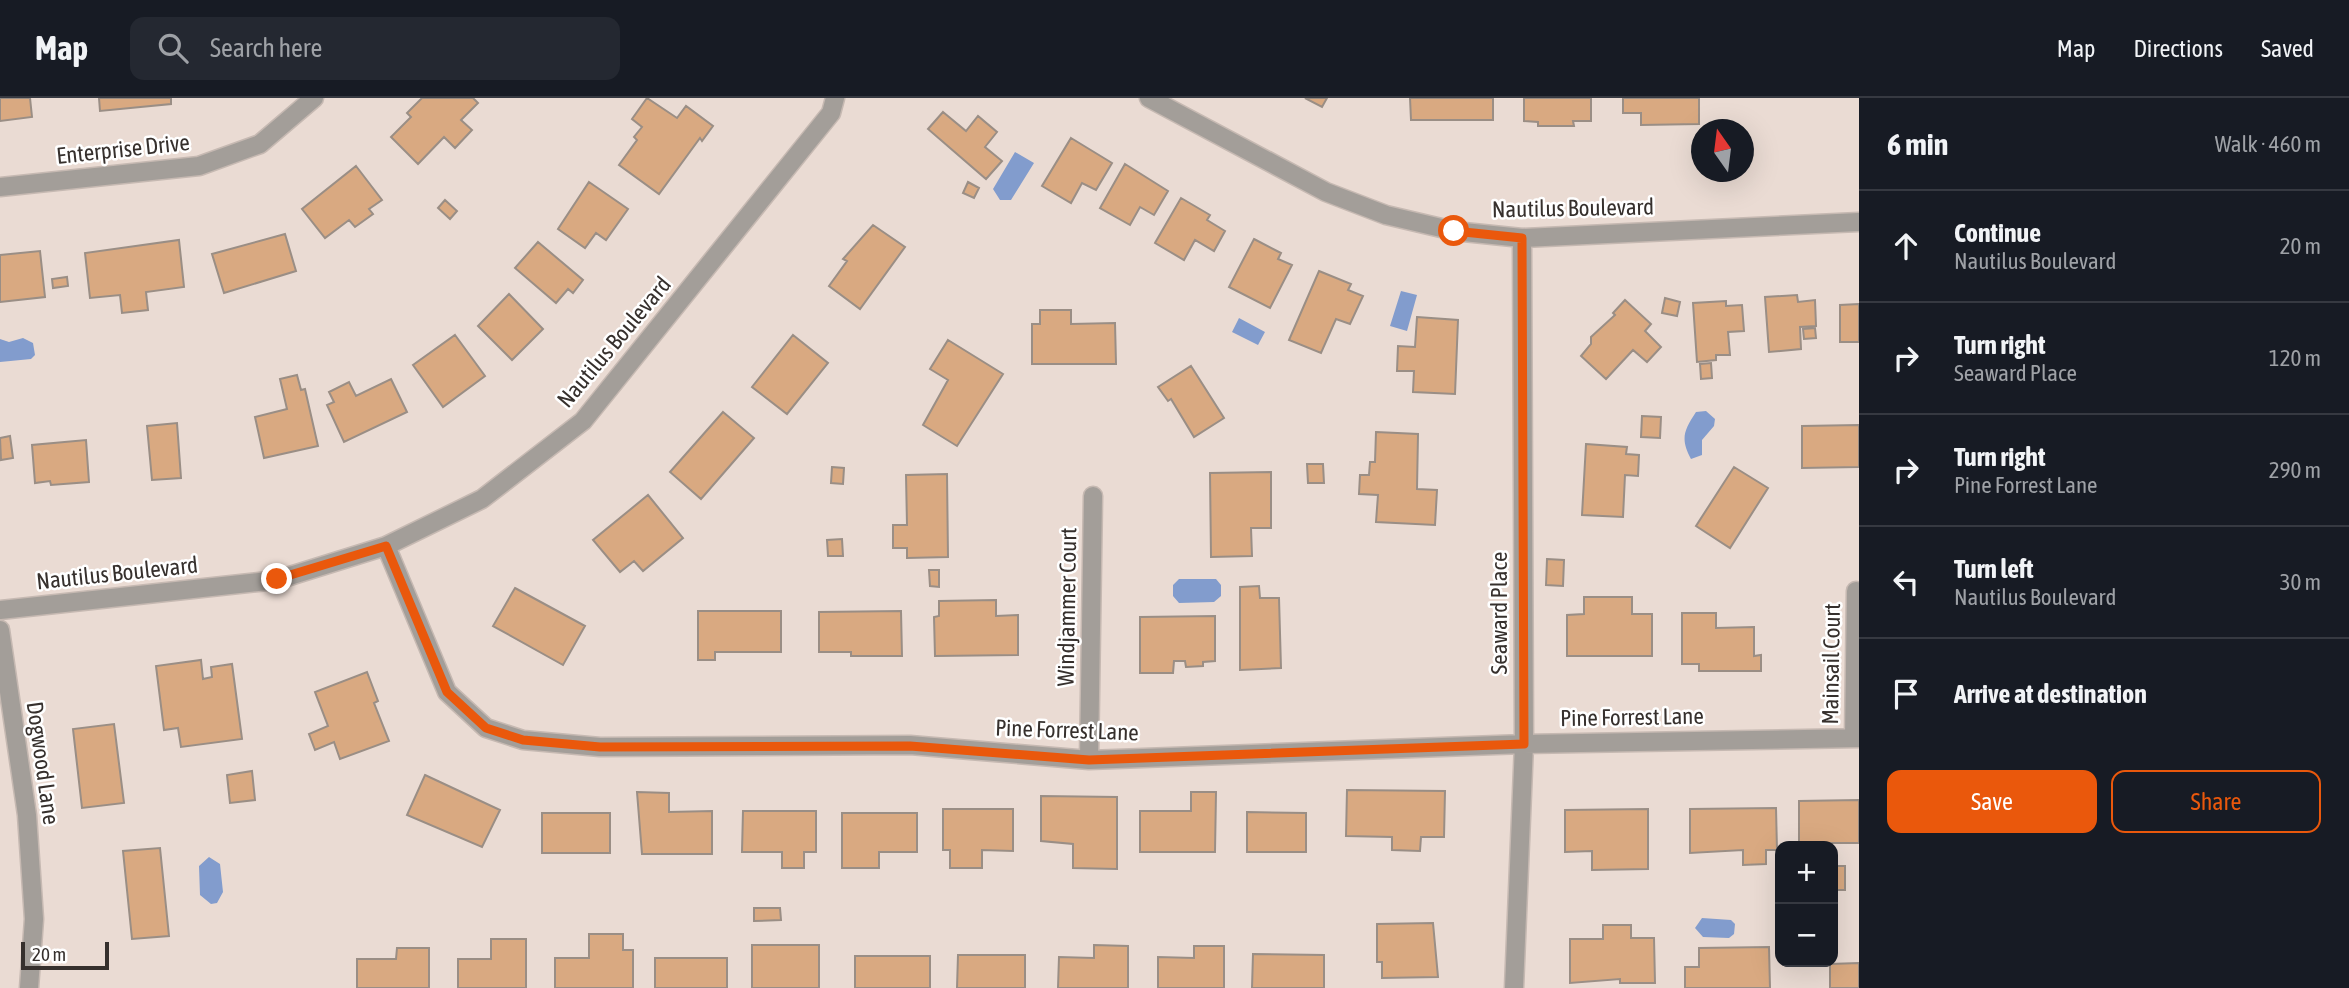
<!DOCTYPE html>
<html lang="en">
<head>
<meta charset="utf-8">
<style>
  body { margin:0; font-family:"Asap Condensed",sans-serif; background:#242831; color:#f1f3f6 }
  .controls { position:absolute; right:21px; bottom:21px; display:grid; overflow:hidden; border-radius:14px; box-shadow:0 7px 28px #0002 }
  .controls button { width:63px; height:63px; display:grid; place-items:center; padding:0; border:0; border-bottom:2px solid #363941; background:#171b24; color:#f1f3f6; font:35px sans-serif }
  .compass { position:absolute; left:1691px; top:21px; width:63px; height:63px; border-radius:50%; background:#171b24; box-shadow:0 7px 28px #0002; rotate:346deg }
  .scale { position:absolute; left:21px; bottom:18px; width:88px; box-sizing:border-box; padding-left:7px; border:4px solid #36302d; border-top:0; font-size:19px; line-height:24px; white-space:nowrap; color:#36302d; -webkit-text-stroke:5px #fff; paint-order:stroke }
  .stop { position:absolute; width:21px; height:21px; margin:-16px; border:5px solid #ea580c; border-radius:50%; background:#fff }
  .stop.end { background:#ea580c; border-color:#fff; box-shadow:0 2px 7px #0008 }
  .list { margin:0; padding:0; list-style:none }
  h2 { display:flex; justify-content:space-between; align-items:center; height:91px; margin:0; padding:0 28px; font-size:30px }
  h2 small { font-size:23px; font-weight:400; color:#9ea1a6 }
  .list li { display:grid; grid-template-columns:46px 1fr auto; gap:21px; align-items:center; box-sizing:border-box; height:112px; padding:0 28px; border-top:2px solid #363941 }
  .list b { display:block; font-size:26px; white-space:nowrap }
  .list p { margin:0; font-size:23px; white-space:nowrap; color:#9ea1a6 }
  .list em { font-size:23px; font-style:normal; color:#9ea1a6 }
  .actions { display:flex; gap:14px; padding:21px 28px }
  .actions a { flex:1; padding:16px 0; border:2px solid #ea580c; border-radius:14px; text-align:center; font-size:24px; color:#ea580c }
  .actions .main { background:#ea580c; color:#fff }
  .icon { flex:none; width:38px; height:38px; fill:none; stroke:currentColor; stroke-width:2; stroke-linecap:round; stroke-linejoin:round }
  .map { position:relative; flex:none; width:1859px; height:890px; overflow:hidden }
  header { display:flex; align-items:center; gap:42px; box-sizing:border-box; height:98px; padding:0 35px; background:#171b24; border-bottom:2px solid #363941 }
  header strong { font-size:33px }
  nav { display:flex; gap:38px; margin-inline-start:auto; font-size:24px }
  .search { width:490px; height:63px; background:#242831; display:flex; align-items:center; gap:18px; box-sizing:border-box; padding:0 24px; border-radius:14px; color:#9ea1a6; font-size:26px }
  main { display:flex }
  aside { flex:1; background:#171b24 }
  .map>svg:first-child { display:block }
  .water { fill:#829ccd }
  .building { fill:#d9a981; stroke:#9a8e85; stroke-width:2 }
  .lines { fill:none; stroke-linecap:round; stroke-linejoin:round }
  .minor-casing { stroke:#c6b9b2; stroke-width:21 }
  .minor { stroke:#a39e99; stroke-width:18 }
  .route { stroke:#ea580c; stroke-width:9 }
  .labels { text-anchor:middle; stroke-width:5; stroke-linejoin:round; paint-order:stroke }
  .street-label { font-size:23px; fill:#36302d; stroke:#fff }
</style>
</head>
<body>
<header>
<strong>Map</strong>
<div class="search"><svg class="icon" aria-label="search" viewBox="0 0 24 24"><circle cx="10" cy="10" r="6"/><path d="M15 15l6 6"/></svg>Search here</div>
<nav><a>Map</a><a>Directions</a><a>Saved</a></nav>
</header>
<main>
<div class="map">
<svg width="1859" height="890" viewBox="0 0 1859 890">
  <rect width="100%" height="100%" fill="#eadbd3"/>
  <path class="water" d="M1015,54L1034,65L1011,102H1000L993,91Z
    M1401,193L1417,197L1407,233L1390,228Z
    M1239,220L1265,234L1258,247L1232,234Z
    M23,240L33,245L35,257L31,261L0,264V241L9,244Z
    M1706,313L1715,321L1714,328L1702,342V357L1691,361C1680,341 1684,332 1696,314Z
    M1179,481H1216L1221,487V498L1214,504L1179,505L1173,498V487Z
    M209,759L220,766L223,794L217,805L211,806L200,797L199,768Z
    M1702,820L1731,822L1735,826L1734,836L1729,840L1703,839L1695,830Z"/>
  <path class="building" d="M0,0H30L32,19L0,23Z
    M99,0H171V6L100,13Z
    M422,0H473L478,5L461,22L472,32L455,50L444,39L418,66L391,39L411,19L407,15Z
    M647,0L677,20L686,8L713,28L702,43L700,40L659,96L619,67L637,42L634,39L642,29L632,21Z
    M1305,0H1327L1322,9Z
    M1410,0H1493V22H1411Z
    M1524,0H1591V23H1573L1574,28H1538V24L1524,23Z
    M1623,0H1699V26L1641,27V15H1623Z
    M943,14L966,33L978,18L997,34L985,49L1002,63L986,81L928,31Z
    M1071,40L1112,65L1096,92L1082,85L1071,105L1042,88Z
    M1125,66L1168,93L1154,117L1140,109L1130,127L1100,110Z
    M356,68L382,102L369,111L373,116L355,129L349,122L325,140L302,111Z
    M589,84L628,111L606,142L596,135L585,150L558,131Z
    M968,84L979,90L974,100L963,95Z
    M1181,100L1210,117L1207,122L1225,133L1214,153L1195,142L1184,162L1155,145Z
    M445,102L457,113L450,121L438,110Z
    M873,127L905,149L860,211L829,188L847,163L843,161Z
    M285,136L296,173L224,195L212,156Z
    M1254,141L1281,155L1278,161L1292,167L1270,210L1229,189Z
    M179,142L184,189L146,194L148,212L122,215L120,197L90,200L85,155Z
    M538,144L583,182L573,195L568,191L556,205L515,170Z
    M40,153L45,199L0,204V157Z
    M1319,173L1351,186L1348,192L1363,198L1350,226L1336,221L1321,255L1289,242Z
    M67,179L68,188L53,190L52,181Z
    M509,196L543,231L512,262L478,228Z
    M1797,197L1798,204L1815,202L1816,228L1800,229L1801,251L1769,254L1765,199Z
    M1665,200L1680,204L1677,218L1662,215Z
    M1625,202L1651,226L1645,233L1661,249L1647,264L1633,252L1606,281L1581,258L1591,246V239L1615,217L1613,215Z
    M1726,203V208L1742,207L1744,233L1728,234L1730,257H1716V262L1697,264L1693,205Z
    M1859,206V244H1840V207Z
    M1040,212H1071V226L1115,225L1116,266H1032V226H1040Z
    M1417,219L1458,222L1455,296L1413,294L1414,273H1397L1398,248L1415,249Z
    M1815,230L1816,240L1804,241L1803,231Z
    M455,237L485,278L443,309L413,267Z
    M793,237L828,265L787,316L752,289Z
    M948,242L1003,276L957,348L923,327L948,282L930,271Z
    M1711,265L1712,280L1701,281L1700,266Z
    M1191,268L1224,320L1194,339L1171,301L1168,303L1158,289Z
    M297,277L301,292L305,291L318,348L264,360L255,319L287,311L280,281Z
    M391,281L407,314L344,344L327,307L334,304L329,294L349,284L356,298Z
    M723,314L754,340L701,401L670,374Z
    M1642,318L1661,319L1660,340L1641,339Z
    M177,325L181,380L152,382L147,328Z
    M1859,327V369L1802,370V328Z
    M1376,334L1418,336L1417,391L1437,392L1435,427L1376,424L1378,397L1359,396L1360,377H1369L1370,364H1375Z
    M10,338L13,360L1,362L0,340Z
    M86,342L89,384L51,387L50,383L35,385L32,347Z
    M1586,346L1627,349L1626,356L1639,357L1638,378L1625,377L1623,419L1582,417Z
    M1307,366H1323L1324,385H1308Z
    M832,369L844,370L843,386L831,385Z
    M1734,369L1768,390L1730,450L1696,428Z
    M1271,374V430H1251L1252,458L1211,459L1210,375Z
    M947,376L948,459L907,460V450H893V427H907L906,377Z
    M648,397L683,440L643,473L634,463L620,474L593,442Z
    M842,441L843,458H828L827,442Z
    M1547,461L1564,462L1563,488L1546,487Z
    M929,472H939V489L930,488Z
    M1259,488L1260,500H1279L1281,570L1240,572V489Z
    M515,490L585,528L563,567L493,528Z
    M1584,499H1632V516H1652V558H1567V517L1584,516Z
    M996,502V518L1018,517V557L935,558L934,519L939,518V503Z
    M698,513H781V554H715V562H698Z
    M901,513L902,558H851V554H819V514Z
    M1682,515H1716V530L1754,529V558L1761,557V573H1699V566H1682Z
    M1215,518V563L1203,564V568L1186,569L1185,563H1174L1173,575H1140V519Z
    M201,562L203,581L212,579L211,569L232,566L242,641L181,649L178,630L164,632L156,568Z
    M367,574L378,603L374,605L389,643L340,661L334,644L315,652L309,636L328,628L315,594Z
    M114,626L124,705L82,710L73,631Z
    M252,673L255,702L230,705L227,677Z
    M425,677L500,712L482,749L407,717Z
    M1347,692L1445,693L1444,739H1421L1420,753L1392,752V739L1346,738Z
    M637,694L669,695V714L712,713V756H642Z
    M1191,694H1216L1215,754H1140V713H1191Z
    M1041,698L1117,699V771L1073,770V746L1041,743Z
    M1859,702V745H1799V703Z
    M1776,710L1777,752H1766V766L1743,767V752L1690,755V711Z
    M943,711H1013V753L982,752V770H950V752H943Z
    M1648,711V771L1592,772V753L1565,754V712Z
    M743,713H816V754H804V770H782V754H742Z
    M1247,714L1306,715V754H1247Z
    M542,715H610V755H542Z
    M842,715H917V754H879V770H842Z
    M160,750L169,838L132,841L123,753Z
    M1833,768H1845V792H1833Z
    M754,810H780L781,822L754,823Z
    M1433,825L1438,879L1382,880V864H1377V826Z
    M1603,827H1631V840H1654L1655,885H1620V881L1570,885V841H1603Z
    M589,836H623V852H633V890H555V860H589Z
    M491,841H526V890H458V861H491Z
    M752,847H819V890H752Z
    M1094,847L1128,848V890H1058L1059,859L1094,860Z
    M1194,848H1224V890H1158V859L1194,860Z
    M1769,849L1770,890H1685V869H1699V850Z
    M397,850H429V890H357V861H396Z
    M1253,856L1324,857V890H1252Z
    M958,857H1025V890H957Z
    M855,858H930V890H855Z
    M655,860H727V890H655Z
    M1859,865V890H1830V866Z"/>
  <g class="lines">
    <defs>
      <path id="minor" d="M1149,0L1326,94L1386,117L1454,133L1522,140L1859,124
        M0,89L199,68L260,46L314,0
        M386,448L447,594L486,630L523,642L600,649L910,647L1089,662L1524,646L1859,640
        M0,512L277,482L386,448L482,401L583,323L831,15L835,0
        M0,532L27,717L34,821L29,890
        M1854,640L1856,493
        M1089,662L1093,398
        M1514,890L1524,646L1522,140"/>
    </defs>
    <use href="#minor" class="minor-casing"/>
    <use href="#minor" class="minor"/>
  </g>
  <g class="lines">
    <path class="route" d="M277,481L386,448L447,594L486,630L523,642L600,649L910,648L1089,662L1524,646L1522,140L1454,133"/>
  </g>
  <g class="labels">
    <g class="street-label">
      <text transform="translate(123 51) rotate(-6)" y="8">Enterprise Drive</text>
      <text transform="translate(1573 110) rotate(-1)" y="8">Nautilus Boulevard</text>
      <text transform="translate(614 244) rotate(-50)" y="8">Nautilus Boulevard</text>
      <text transform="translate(117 475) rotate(-6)" y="8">Nautilus Boulevard</text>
      <text transform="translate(1067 509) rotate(-89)" y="8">Windjammer Court</text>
      <text transform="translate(1499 515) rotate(-90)" y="8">Seaward Place</text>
      <text transform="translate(1831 566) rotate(-89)" y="8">Mainsail Court</text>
      <text transform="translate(1632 619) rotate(-1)" y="8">Pine Forrest Lane</text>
      <text transform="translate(1067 632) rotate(2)" y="8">Pine Forrest Lane</text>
      <text transform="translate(43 665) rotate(82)" y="8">Dogwood Lane</text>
    </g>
  </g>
</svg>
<div class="controls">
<button>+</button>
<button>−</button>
</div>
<svg class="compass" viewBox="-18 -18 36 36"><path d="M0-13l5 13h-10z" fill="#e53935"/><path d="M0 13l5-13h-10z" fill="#9ea1a6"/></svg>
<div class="scale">20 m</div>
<div class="stop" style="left:1454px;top:133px"></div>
<div class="stop end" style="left:277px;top:481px"></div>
</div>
<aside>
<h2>6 min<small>Walk · 460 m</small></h2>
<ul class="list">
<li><svg class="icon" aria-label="ahead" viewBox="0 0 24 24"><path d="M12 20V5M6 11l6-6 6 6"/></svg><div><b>Continue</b><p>Nautilus Boulevard</p></div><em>20 m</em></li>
<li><svg class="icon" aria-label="right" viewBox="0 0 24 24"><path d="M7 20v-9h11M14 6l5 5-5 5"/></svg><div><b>Turn right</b><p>Seaward Place</p></div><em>120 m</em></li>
<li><svg class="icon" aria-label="right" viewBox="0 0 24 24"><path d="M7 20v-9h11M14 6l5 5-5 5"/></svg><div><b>Turn right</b><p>Pine Forrest Lane</p></div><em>290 m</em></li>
<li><svg class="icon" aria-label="left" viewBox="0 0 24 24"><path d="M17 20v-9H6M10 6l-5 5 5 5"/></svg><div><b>Turn left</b><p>Nautilus Boulevard</p></div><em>30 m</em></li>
<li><svg class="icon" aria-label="arrive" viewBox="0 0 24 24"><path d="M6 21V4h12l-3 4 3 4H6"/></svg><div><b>Arrive at destination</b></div></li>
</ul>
<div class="actions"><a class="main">Save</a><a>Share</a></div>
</aside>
</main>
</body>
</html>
